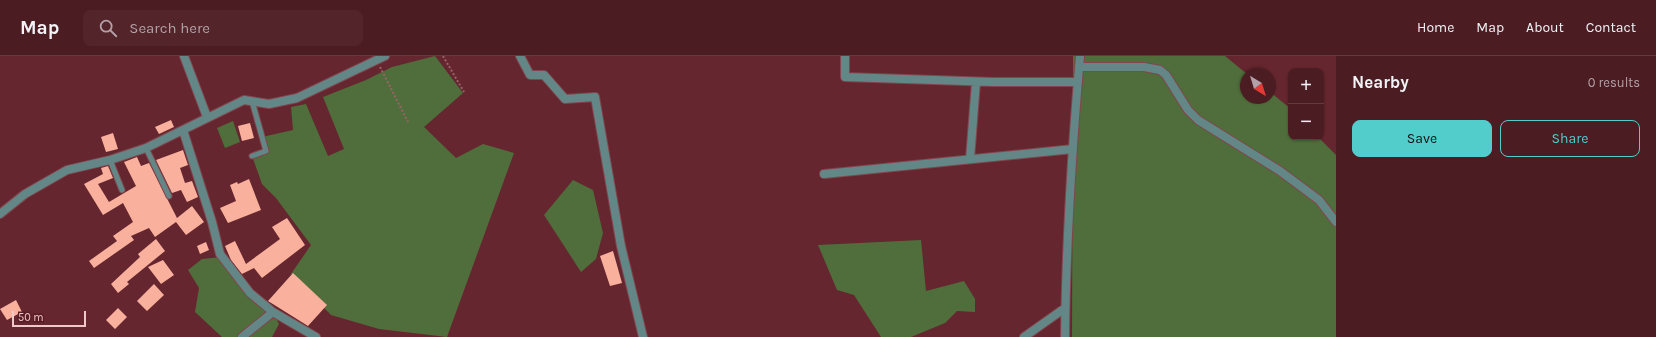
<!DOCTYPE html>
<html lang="en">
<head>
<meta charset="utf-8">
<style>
  body { margin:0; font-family:Karla,sans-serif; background:#53252b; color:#f1f3f6 }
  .controls { position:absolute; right:12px; top:12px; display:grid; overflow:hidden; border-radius:8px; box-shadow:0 1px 3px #0004 }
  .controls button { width:36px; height:36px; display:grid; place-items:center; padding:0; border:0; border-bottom:1px solid #633a41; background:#4c1c23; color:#f1f3f6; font:20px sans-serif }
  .compass { position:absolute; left:1240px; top:12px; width:36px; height:36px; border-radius:50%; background:#4c1c23; box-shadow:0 1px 3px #0004; rotate:142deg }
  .scale { position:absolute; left:12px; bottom:10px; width:74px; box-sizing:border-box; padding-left:4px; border:2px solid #f0c8ca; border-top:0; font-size:11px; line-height:14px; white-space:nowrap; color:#f0c8ca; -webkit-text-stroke:3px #591b25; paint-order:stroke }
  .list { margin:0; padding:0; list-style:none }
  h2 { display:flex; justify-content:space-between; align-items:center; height:52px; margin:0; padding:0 16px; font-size:17px }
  h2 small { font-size:13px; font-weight:400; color:#b2a1a6 }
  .actions { display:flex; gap:8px; padding:12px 16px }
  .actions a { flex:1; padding:9px 0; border:1px solid #52cdcc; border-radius:8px; text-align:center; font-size:14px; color:#52cdcc }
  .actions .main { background:#52cdcc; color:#111 }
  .icon { flex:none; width:22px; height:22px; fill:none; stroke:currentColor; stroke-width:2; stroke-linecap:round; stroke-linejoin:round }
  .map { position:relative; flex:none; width:1336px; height:281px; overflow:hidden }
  header { display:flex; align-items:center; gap:24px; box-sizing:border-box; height:56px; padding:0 20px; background:#4c1c23; border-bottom:1px solid #633a41 }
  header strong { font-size:19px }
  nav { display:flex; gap:22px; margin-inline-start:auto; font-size:14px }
  .search { width:280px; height:36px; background:#53252b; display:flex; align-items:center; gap:10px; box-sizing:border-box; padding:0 14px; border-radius:8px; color:#b2a1a6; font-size:15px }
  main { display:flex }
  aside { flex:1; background:#4c1c23 }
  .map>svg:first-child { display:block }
  .green { fill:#4f6e3b }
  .building { fill:#f9b09d }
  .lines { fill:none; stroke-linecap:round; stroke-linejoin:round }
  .service-casing { stroke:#81464e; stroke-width:7 }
  .minor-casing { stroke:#81464e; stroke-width:10 }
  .path { stroke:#996369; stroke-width:2; stroke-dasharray:2 2; stroke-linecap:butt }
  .service { stroke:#638786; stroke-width:5 }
  .minor { stroke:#638786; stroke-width:8 }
</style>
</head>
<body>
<header>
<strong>Map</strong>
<div class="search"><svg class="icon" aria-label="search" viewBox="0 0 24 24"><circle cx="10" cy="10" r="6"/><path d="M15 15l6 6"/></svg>Search here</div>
<nav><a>Home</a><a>Map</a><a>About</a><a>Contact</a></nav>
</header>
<main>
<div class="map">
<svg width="1336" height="281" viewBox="0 0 1336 281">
  <rect width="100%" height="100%" fill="#65262f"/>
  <path class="green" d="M435,0L463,37L424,71L456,102L483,88L514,97L447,281L379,273L331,259L291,218L311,189L276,142L262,128L252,100L266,95L262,81L293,74L291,51L306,48L328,100L344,93L323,41L366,24L392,11Z
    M1073,0H1225L1247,18L1246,42H1270V36L1291,53V81H1318L1336,99V281H1072Z
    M233,65L240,86L225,92L217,72Z
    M573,124L593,134L603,177L596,203L581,216L544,159Z
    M921,184L926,235L964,225L975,243V256L957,255L945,267L911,281H881L854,239L837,234L818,189Z
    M222,201L273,256L279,268L272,281H222L195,256L199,232L188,214L202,203Z"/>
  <path class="building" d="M171,64L174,71L159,78L155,71Z
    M250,67L254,82L242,85L238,70Z
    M113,77L118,93L106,96L101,81Z
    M183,94L188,109L180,112L185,127L192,125L198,141L187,146L181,134L172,137L156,104Z
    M137,101L141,110L149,107L177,162L192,150L204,166L186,179L176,166L155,181L149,172L131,180L134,184L94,212L89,205L117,185L113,180L133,166L123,147L103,159L84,128L103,118L101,112L108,110L113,122L98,128L109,146L136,130L124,106Z
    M249,123L261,154L228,167L220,152L236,145L230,129L237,126L238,128Z
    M287,162L305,189L262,222L254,212L242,218L231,204L225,190L235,185L246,208L280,183L272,171Z
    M156,183L165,195L127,226L129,228L118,237L111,228L140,201L138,198Z
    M206,186L209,194L200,198L197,190Z
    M613,195L622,227L610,230L600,200Z
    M163,204L174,219L161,228L148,211Z
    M293,217L327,249L308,270L268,245Z
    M154,228L164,239L147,255L137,245Z
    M16,244L22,256L7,264L0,253Z
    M118,252L127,261L115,273L106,264Z"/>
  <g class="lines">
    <defs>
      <path id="service" d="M252,45L266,95L252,100
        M146,92L169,140
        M110,104L122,134"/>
      <path id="minor" d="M184,0L207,61
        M520,0L530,19H544L565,43L595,41L621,190L643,281
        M845,0V21L994,26H1078
        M1079,11H1144L1160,14L1166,19L1188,54L1198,64L1280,115L1319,144L1336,166
        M183,74L212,166L220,198L250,237L273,256L316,281
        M970,103L976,26
        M824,118L1073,93
        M0,158L25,138L67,114L110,104L146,92L244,44L269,48L297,42L385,0
        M242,281L273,256
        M1024,281L1065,252
        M1065,281C1066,187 1072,93 1080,0"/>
    </defs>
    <use href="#service" class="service-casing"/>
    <use href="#minor" class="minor-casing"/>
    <path class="path" d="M443,0L464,36
      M380,11L408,66"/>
    <use href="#service" class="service"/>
    <use href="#minor" class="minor"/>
  </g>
</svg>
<div class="controls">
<button>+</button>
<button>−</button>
</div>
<svg class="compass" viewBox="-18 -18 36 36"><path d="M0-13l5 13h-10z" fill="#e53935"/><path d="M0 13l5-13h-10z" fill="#b2a1a6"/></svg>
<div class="scale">50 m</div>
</div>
<aside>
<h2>Nearby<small>0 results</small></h2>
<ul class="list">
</ul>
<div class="actions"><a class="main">Save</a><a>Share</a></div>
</aside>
</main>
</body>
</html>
